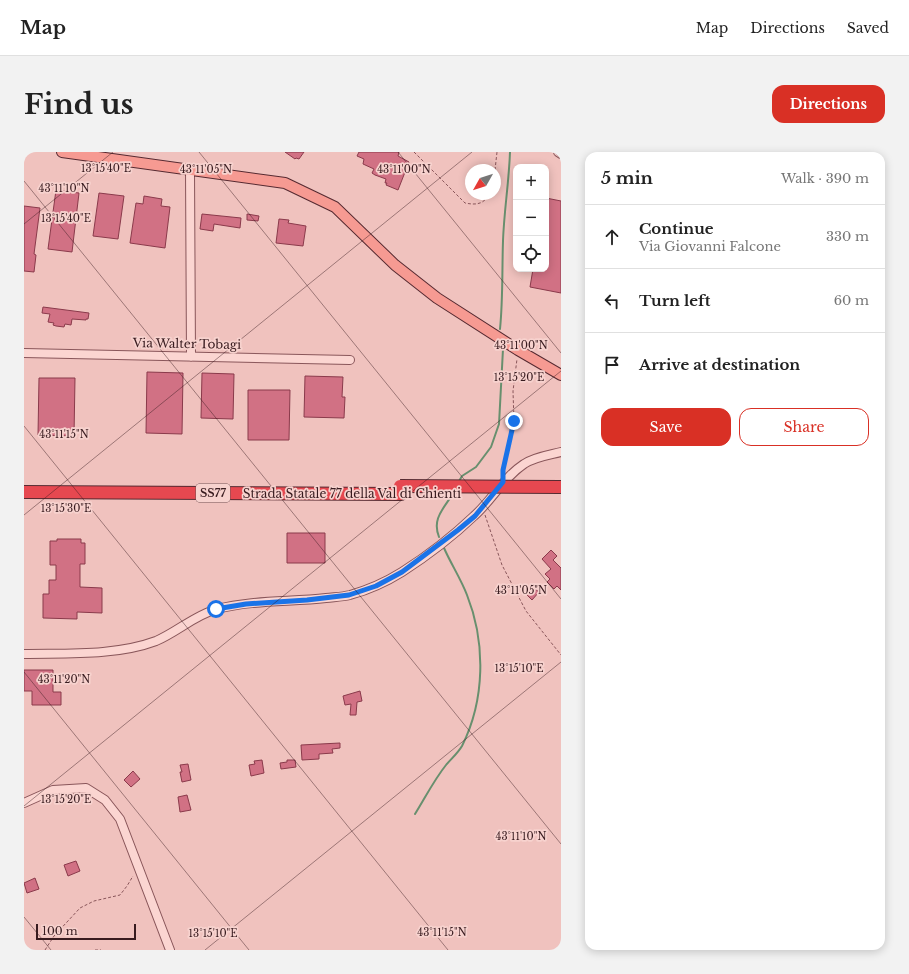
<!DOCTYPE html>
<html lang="en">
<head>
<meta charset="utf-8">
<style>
  body { margin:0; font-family:"Libre Baskerville",serif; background:#f2f2f2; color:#222 }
  .controls { position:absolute; right:12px; top:12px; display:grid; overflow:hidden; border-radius:8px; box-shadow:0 2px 10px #0003 }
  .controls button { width:36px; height:36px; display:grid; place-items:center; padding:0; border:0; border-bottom:1px solid #e0e0e0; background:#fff; color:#222; font:20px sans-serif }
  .compass { position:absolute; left:441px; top:12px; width:36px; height:36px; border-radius:50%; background:#fff; box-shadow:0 2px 10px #0003; rotate:231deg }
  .scale { position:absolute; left:12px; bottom:10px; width:100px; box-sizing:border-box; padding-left:4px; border:2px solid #381b1f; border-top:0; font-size:11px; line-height:14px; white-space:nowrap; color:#381b1f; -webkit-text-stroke:3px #f7d2ce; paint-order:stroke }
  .stop { position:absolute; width:12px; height:12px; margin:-9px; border:3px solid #1a73e8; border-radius:50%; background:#fff }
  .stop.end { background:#1a73e8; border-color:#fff; box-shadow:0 1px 4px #0008 }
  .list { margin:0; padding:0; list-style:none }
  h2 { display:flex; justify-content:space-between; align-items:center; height:52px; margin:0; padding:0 16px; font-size:17px }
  h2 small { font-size:13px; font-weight:400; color:#767676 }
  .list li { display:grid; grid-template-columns:26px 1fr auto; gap:12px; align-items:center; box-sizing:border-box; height:64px; padding:0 16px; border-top:1px solid #e0e0e0 }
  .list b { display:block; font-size:15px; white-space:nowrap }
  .list p { margin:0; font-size:13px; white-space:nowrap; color:#767676 }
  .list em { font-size:13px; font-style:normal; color:#767676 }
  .actions { display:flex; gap:8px; padding:12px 16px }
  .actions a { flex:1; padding:9px 0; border:1px solid #d93025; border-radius:12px; text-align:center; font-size:14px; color:#d93025 }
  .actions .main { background:#d93025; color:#fff }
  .icon { flex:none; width:22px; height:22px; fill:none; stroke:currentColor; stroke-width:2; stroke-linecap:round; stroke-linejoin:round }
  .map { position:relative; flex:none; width:537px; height:798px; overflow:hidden; border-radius:12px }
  header { display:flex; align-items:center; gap:24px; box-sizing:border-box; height:56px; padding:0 20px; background:#fff; border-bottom:1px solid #e0e0e0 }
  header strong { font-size:19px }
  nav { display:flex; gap:22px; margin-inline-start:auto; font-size:14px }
  .intro { display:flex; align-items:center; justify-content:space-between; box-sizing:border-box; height:96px; padding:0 24px }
  h1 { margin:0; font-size:28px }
  .button { padding:10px 18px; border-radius:12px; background:#d93025; color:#fff; font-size:14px; font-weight:700 }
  main { display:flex; gap:24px; padding:0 24px }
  aside { flex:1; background:#fff; border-radius:12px; box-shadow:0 2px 10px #0003 }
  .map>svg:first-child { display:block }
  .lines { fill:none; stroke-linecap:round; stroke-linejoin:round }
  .stream { stroke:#688f6e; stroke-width:2 }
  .building { fill:#d17184; stroke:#8a3a4b }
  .minor-casing { stroke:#89565a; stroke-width:10 }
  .major-casing { stroke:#562a31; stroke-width:12 }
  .highway-casing { stroke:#562a31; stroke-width:14 }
  .path { stroke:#89565a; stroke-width:1; stroke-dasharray:3 2; stroke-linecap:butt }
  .minor { stroke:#fbd5d1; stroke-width:8 }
  .major { stroke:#f69a92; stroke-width:10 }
  .highway { stroke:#e64850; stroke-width:12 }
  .highway-bridge-casing { stroke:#562a31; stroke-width:14; stroke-linecap:butt }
  .highway-bridge { stroke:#e64850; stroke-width:12 }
  .route { stroke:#1a73e8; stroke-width:5 }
  .ticks { fill:none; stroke:#381b1f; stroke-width:1; stroke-opacity:0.45 }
  .labels { text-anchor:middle; stroke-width:3.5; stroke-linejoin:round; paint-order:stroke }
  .shield { fill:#f7d2ce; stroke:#715254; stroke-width:1 }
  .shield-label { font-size:11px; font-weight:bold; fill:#381b1f }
  .street-label { font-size:12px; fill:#381b1f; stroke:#f7d2ce }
  .ticks-label { font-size:10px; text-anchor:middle; fill:#381b1f; stroke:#f7d2ce; stroke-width:3.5; stroke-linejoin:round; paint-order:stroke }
</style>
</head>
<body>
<header>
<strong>Map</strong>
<nav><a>Map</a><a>Directions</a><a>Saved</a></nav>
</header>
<div class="intro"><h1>Find us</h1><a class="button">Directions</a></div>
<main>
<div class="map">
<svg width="537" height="798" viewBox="0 0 537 798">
  <rect width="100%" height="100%" fill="#f0c2be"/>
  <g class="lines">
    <path class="stream" d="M476,177C479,148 478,118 479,89C480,59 485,30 486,0
      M434,331L438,324L452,315L467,295L475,272L479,197
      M415,385C407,365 422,355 431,338
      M391,662C401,646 410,628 422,613C427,607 434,601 438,594C461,548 462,491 443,443C437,427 427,412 420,396"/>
  </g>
  <path class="building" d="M261,0H280L275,7L272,6L271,7Z
    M335,0H375L374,4L385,10L374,38L362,33L363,31H361L362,27L351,23L348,21L350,17L339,12L340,7L333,4Z
    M32,38L55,41L48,100L24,97Z
    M75,41L100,44L94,87L69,84Z
    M120,44L138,47L137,54L146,55L141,96L106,91L112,51L119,52Z
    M522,46L537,49V141L506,135L509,117H522Z
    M0,54L16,56L10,102L12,103L10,120L0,119Z
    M178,62L217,66L216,76L190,72L189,79L176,77Z
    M223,62L235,64L234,69L223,68Z
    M255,67L265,68L264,71L282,74L279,94L252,91Z
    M19,155L65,161L64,167H62V168L48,167L47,173L41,172L40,175L32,174L29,173L30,171L24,170L26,162L18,161Z
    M123,220L159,221L158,282L122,281Z
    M178,221L210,222L209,267L177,266Z
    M281,224L319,225L318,245H321L320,266L280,265Z
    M15,226H51L50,284L14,283Z
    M224,238H266L265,288H224Z
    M263,381H301V411H263Z
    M33,387H57V391H61V412H56V435L78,436V461L53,460V467L19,466V442H25V428H32V413H26V389H33Z
    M527,398L533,404L529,408L537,416V438L533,434L530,437L523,430L526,427L521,422L527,417L518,407Z
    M509,435L515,440L508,448L502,442Z
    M0,518H29V540H37V553H8V539H0Z
    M336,539L338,549L333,550L332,563H326L327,552L321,553L319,544Z
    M316,591V596L308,597L309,601L295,602V607L278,608L277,593Z
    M238,608L240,621L227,624L225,613L231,612L230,609Z
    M263,608H271L272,615L257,617L256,611L263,610Z
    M164,612L167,628L158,630L156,620H158L156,613Z
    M109,619L116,627L107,635L100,628Z
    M163,643L167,658L156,660L154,645Z
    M52,709L56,719L44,724L40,713Z
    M11,726L15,737L3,741L0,731Z"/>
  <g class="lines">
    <defs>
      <path id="minor" d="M534,0L537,2
        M166,18L167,205
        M0,201L326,208
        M0,502C42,501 92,504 132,489C153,480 171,463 193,457C228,448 266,450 302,446C310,445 318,445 326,443C344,438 362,430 378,420C403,404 428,385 450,364C468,348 479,326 500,312C510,305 525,303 537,300
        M0,651L29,638L62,636L81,648L96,667L146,798"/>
      <path id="major" d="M38,0L261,31L311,55L371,113L413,146L494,198L537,223"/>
      <path id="highway" d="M0,340L377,342"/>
    </defs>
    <use href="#minor" class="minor-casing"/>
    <use href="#major" class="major-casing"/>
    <use href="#highway" class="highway-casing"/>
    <path class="path" d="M390,0L441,51C451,53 460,53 465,42
      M471,18L473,0
      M479,320L490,269L489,239L493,207
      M461,363L478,413L502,459L537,503
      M21,798L30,784L56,756L70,749L96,743L103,734L109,724
      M71,798H77"/>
    <use href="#minor" class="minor"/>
    <use href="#major" class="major"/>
    <use href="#highway" class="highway"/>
    <defs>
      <path id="highway-bridge" d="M376,334L537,335"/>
    </defs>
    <use href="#highway-bridge" class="highway-bridge-casing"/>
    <use href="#highway-bridge" class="highway-bridge"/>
  </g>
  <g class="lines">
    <path class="route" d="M192,457L222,452L283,448L325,443L352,434L378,420L434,378L451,364L479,330V318L490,269"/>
  </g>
  <path class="ticks" d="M175,0L537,447M374,0L537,201M0,29L537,692M0,72L89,0M0,274L424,798M0,363L448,0M0,520L225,798M0,654L537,219M0,765L27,798M181,798L537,510"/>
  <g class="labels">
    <rect class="shield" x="172" y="332" width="34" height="18" rx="3"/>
    <g class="shield-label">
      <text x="189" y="345">SS77</text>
    </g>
    <g class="street-label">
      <text transform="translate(163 192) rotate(1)" y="4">Via Walter Tobagi</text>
      <text x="328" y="346">Strada Statale 77 della Val di Chienti</text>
    </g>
  </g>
  <g class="ticks-label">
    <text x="82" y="20">13°15'40"E</text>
    <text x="380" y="21">43°11'00"N</text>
    <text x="182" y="21">43°11'05"N</text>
    <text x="40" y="40">43°11'10"N</text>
    <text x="42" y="70">13°15'40"E</text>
    <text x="497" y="197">43°11'00"N</text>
    <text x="495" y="229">13°15'20"E</text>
    <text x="40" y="286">43°11'15"N</text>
    <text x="42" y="360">13°15'30"E</text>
    <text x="497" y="442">43°11'05"N</text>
    <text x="495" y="520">13°15'10"E</text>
    <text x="40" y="531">43°11'20"N</text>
    <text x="42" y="651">13°15'20"E</text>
    <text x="497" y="688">43°11'10"N</text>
    <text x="418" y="784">43°11'15"N</text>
    <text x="189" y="785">13°15'10"E</text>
  </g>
</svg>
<div class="controls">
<button>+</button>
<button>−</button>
<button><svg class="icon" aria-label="locate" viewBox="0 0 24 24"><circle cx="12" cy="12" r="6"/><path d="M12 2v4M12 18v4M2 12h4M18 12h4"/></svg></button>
</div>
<svg class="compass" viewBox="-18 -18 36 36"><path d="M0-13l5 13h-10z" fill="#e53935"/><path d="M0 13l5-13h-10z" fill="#767676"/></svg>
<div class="scale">100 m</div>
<div class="stop" style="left:192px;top:457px"></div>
<div class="stop end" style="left:490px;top:269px"></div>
</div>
<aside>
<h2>5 min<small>Walk · 390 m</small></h2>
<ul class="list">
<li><svg class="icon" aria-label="ahead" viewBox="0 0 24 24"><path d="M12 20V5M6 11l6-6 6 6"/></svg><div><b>Continue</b><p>Via Giovanni Falcone</p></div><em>330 m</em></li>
<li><svg class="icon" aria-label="left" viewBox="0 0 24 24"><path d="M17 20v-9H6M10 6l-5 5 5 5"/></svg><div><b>Turn left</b></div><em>60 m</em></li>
<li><svg class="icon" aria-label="arrive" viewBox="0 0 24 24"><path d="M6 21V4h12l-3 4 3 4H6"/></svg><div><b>Arrive at destination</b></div></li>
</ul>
<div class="actions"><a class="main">Save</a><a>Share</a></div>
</aside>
</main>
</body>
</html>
